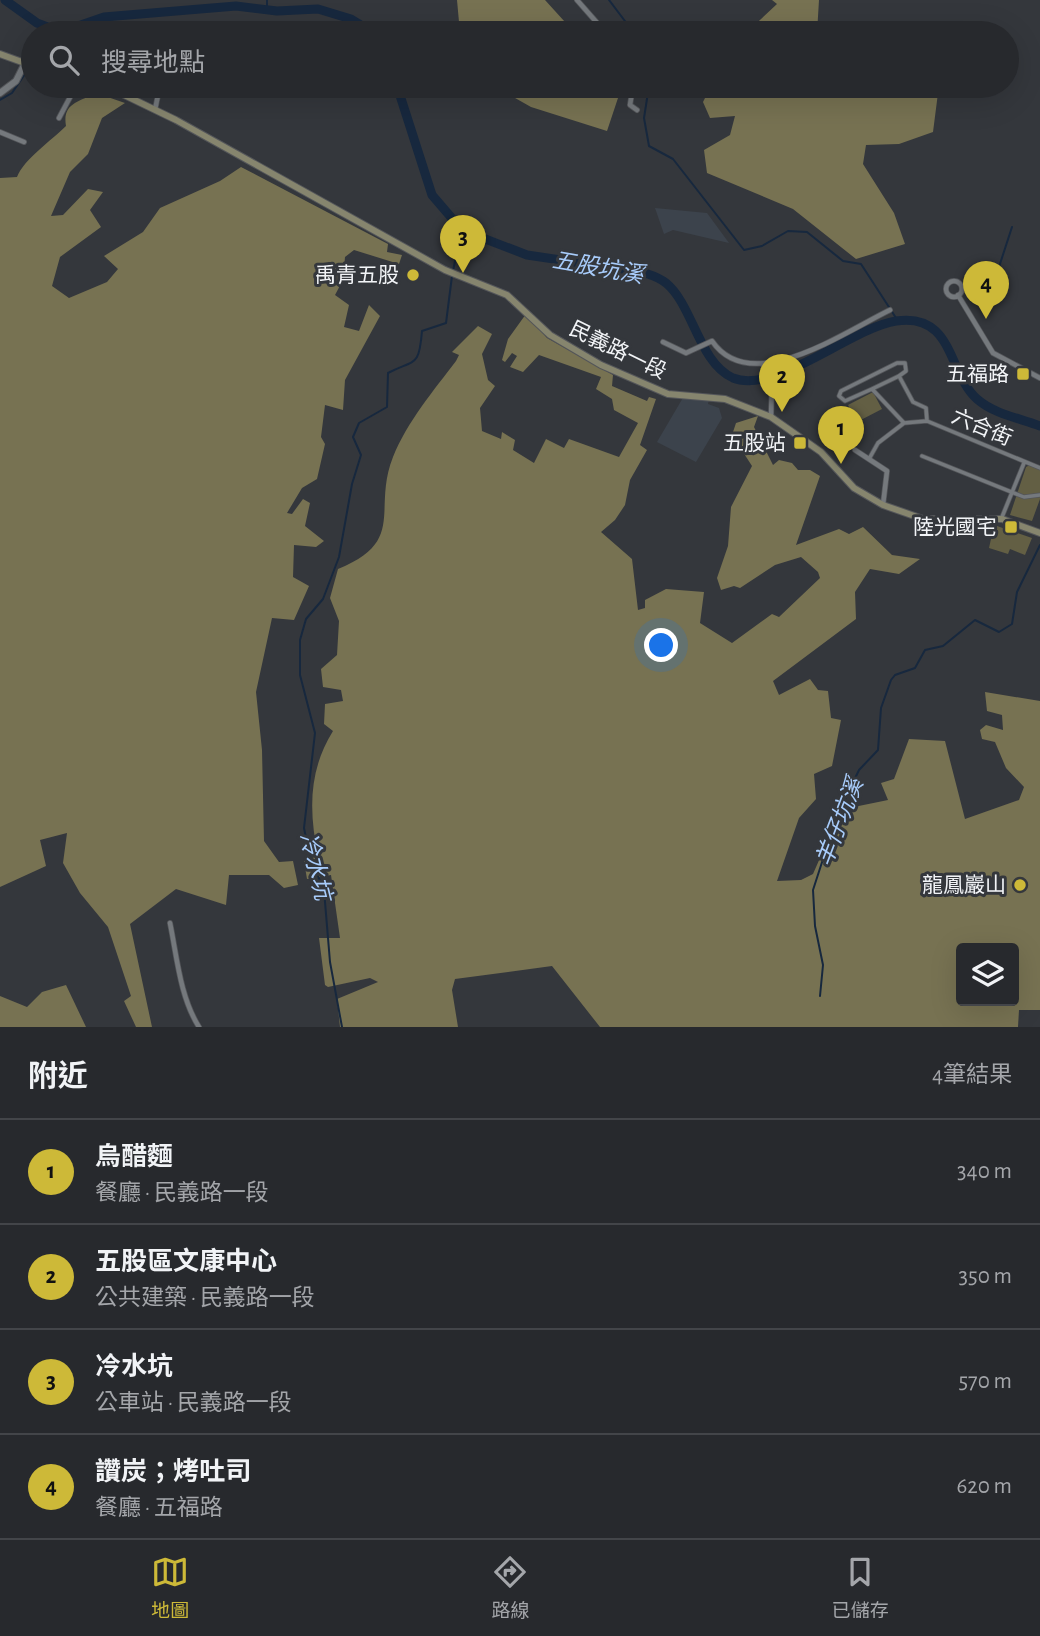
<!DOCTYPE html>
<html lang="zh-TW">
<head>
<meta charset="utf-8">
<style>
  body { margin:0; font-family:"Alegreya Sans","Noto Sans TC",sans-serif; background:#333539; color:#f1f3f6 }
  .controls { position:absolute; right:21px; bottom:21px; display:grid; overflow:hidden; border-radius:7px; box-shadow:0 7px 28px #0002 }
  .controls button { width:63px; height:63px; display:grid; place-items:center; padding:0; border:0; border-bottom:2px solid #434549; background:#27292d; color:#f1f3f6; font:35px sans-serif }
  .you { position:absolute; left:662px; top:646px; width:24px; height:24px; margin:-18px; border:5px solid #fff; border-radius:50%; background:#1a73e8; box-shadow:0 0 0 10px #1a73e833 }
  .badge { display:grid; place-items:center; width:46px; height:46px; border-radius:50%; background:#cdb938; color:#111; font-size:23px; font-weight:700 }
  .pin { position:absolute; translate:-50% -58px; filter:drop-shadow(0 2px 4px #0008) }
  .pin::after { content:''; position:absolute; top:37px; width:24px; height:21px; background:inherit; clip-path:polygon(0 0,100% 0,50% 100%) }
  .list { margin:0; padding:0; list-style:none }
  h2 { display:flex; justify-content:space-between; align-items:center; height:91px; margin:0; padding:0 28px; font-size:30px }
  h2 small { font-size:23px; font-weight:400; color:#a4a6aa }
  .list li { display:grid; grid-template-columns:46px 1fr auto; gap:21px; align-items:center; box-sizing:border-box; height:105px; padding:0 28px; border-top:2px solid #434549 }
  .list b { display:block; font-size:26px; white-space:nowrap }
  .list p { margin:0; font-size:23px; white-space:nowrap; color:#a4a6aa }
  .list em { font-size:23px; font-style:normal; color:#a4a6aa }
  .icon { flex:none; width:38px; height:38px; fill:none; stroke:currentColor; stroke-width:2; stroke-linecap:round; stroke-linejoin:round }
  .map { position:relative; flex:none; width:1040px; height:1027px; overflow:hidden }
  .search { position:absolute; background:#27292d; box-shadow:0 7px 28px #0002; left:21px; right:21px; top:21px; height:77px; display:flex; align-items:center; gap:18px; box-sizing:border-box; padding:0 24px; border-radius:38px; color:#a4a6aa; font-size:26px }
  .sheet { height:511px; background:#27292d }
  nav { display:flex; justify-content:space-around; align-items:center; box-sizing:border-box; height:98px; border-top:2px solid #434549; background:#27292d; font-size:19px; color:#a4a6aa }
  nav a { display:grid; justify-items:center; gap:4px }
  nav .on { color:#cdb938 }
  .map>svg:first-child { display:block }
  .built { fill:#3c434c }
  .green { fill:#635f44 }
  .forest { fill:#777252; fill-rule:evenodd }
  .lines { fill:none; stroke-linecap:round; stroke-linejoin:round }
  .stream { stroke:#17283e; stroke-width:2 }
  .river { stroke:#17283e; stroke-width:9 }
  .pedestrian-casing { stroke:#54565a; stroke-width:5 }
  .minor-casing { stroke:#54565a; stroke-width:6 }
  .tertiary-casing { stroke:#54565a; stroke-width:8 }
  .secondary-casing { stroke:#54565a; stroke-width:8 }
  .pedestrian { stroke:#75797d; stroke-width:3.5 }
  .minor { stroke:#75797d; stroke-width:4.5 }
  .tertiary { stroke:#75797d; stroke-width:6 }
  .secondary { stroke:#86856e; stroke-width:6 }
  .poi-dot { fill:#cdb938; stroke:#34373c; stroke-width:2.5 }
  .labels { text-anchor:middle; stroke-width:6; stroke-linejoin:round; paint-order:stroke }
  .poi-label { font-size:21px; fill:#f2f4f7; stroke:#34373c; text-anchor:end }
  .street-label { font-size:21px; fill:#f2f4f7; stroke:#34373c }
  .water-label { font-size:23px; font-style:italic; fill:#a8ccfb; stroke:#34373c }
</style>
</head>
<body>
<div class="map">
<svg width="1040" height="1027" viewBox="0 0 1040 1027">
  <rect width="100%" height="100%" fill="#34373c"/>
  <path class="built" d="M655,208L707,213L729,243L673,230L664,234Z
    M684,396L709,399L708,404L719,408L722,418L696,462L657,442Z"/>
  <path class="green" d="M873,392L882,409L857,422L848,405Z
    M1030,465L1040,470V499L1032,521L1010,515L1026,467Z
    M994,525L1032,538L1025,555L1010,549L1008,554L989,548Z"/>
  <path class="forest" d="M457,0H545L575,33H460Z
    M772,0H819L817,33H746L777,4Z
    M494,86H622L607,131L531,107Z
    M711,86H910L912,96L938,93L933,132L899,144L866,145L863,164L894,213L905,244L856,259L793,209L707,173L704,150L730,135L735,116L710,118L703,102Z
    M96,93L125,103L102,118L88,154L70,172L51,216L63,215L88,189L103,192L90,210L101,227L60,257L52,286L69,298L107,282L118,269L104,256L143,232L160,208L220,181L241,167L388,244L387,252L402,255L399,264L354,250L345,257L343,280L335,295L349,305L344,327L359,331L369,305L380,316L345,380L343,410L325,405L321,437L325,444L317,479L302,488L287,513L292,514L303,499L310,503L305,526L324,541L316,547L294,545L293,577L309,586L294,620L272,618L256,692L262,750L264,841L279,862L293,861L298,885L284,888L269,875H229L226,905L176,889L130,924L152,1027H136L124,1001L131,996L108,927L80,893L63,863L67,833L40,840L46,866L0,887V178L17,177C24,159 51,141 66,126C62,103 79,102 96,93Z
    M526,314L547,338L613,375L612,386L647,401L649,397L656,399L640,445L647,450L630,480L625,505L615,520L601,532L632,559L638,610L645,608V600L666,589L704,592L700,623L732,643L772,614L779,617L820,578L818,572L801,557L775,565L740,588L734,586L721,590L717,578L728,546L731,507L752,466L741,449L729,444L736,423L758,416L754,427L773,465L779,460L792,463L798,470H810L820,476L796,545L839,529L849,534L863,527L892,555L920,559L899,574L870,569L855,592L856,619L773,681L779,695L810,679L818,690L828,691L831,718L841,720L832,766L814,774L816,799L799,818L777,881L801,880L813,874L830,835L838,832L848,814L844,809L888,800L881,783L894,779L909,739L945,741L965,819L1019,800L1024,787L1006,768L995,742L982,739L980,730L986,725L1003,730L1002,715L987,711L985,692L1040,701V1010H1019L1018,1027H600L552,966L455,979L452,990L458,1027H340L337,999L378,982L370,978L328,987L325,985L319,938H340L331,875L307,879L304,861L318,856C309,812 308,771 333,731L324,724L325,704L343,701L341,690L323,687L321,669L337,655L339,621L330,598L338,569C407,541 372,510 393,457C407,422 434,390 456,361L459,355L452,352L478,326L492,334L482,354L488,380L495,386L480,408L482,431L501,439L502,432L515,440L513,450L534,463L546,439L564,448L569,439L619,457L638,423L614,410L612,399L596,389L601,377L539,355L523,372L510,367L517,356L512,353L505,362L502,360L508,339ZM961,948H1014V1001H961Z
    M66,985L86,1027H0V996L27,1007L42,992Z"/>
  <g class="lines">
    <path class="stream" d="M267,0V10
      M609,0L634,33
      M47,33L50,28
      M649,86L644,118L649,146L673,159L744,250L762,246L788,231L807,232L843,261L861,264L898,321
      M0,100L12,93L29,68
      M453,271L460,237L467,232
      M969,286L989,285L998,270L1012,227
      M820,996L823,965L815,926L813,890L837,816L859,770L878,750L881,708L891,680L895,675L915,668L925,650L943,646L975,620L999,632L1012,624L1017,592L1040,545
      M342,1027L330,962L324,890L310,858L304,828L315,733L300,675V640L306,619L323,599L339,557L352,484L361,455L353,437L359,423L387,407L388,373C415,359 419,368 422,331L446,323L452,276"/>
    <path class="river" d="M5,0L37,23L50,28L75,27L104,17L236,6L277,11L318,9L351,19L374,33
      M397,86L432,195L462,230L527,255L642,272C651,275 659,277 666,283C693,305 699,363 733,378C775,395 851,328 896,321C954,312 948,374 977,399C994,414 1019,418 1040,426"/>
    <defs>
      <path id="pedestrian" d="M872,389L899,376
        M927,421L904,423L872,389L845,401L839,396L841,391L897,363H905L906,371L899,376L913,402L926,408L927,421L1040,468
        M922,456L1024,497L1040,495
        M869,459L878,443L904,423
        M1002,517L1024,463"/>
      <path id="minor" d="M577,0L606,33
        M154,86L158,95L155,110
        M633,86L630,105L637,110
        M59,118L76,86
        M0,132L24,142
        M946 289a8 8 0 1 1 16 0a8 8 0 1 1-16 0Z
        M958,295L993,353L1040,378
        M663,342L686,353L712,341C751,398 844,332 890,310
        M763,365L772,383L771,417
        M855,450L887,471L883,505
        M170,923C177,957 180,997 199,1027"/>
      <path id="tertiary" d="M0,93L16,81L25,63"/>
      <path id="secondary" d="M0,54L33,66
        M86,86L116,91L176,120L445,270L507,295L550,335L601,365L668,394L725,399L771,417L821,452L854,488L883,505L923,519H1002L1040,533"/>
    </defs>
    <use href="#pedestrian" class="pedestrian-casing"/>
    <use href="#minor" class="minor-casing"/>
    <use href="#tertiary" class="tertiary-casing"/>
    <use href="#secondary" class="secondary-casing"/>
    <use href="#pedestrian" class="pedestrian"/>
    <use href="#minor" class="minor"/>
    <use href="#tertiary" class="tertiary"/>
    <use href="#secondary" class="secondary"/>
  </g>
  <g class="poi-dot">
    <circle cx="413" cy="275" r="7"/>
    <rect x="1016" y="367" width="14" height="14" rx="3.5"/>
    <rect x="793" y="436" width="14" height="14" rx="3.5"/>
    <rect x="1004" y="520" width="14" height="14" rx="3.5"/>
    <circle cx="1020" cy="885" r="7"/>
  </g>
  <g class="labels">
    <g class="poi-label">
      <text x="399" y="282">禹青五股</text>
      <text x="1009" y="381">五福路</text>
      <text x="786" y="450">五股站</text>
      <text x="997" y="534">陸光國宅</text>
      <text x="1006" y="892">龍鳳巖山</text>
    </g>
    <g class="street-label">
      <text transform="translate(618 350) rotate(26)" y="7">民義路一段</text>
      <text transform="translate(982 427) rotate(23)" y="7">六合街</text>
    </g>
    <g class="water-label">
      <text transform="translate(598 267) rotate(10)" y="8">五股坑溪</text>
      <text transform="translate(839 822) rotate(-69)" y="8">羊仔坑溪</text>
      <text transform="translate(316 866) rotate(76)" y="8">冷水坑</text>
    </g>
  </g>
</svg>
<div class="controls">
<button><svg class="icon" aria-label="layers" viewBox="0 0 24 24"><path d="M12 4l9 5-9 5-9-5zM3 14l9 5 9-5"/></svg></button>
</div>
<div class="you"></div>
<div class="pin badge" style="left:841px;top:464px">1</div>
<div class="pin badge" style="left:782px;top:412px">2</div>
<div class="pin badge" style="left:463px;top:273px">3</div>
<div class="pin badge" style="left:986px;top:319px">4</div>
<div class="search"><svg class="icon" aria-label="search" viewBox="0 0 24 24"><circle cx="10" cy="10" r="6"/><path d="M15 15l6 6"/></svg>搜尋地點</div>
</div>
<section class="sheet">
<h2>附近<small>4筆結果</small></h2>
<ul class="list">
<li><span class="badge">1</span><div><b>烏醋麵</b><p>餐廳 · 民義路一段</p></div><em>340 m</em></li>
<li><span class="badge">2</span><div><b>五股區文康中心</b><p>公共建築 · 民義路一段</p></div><em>350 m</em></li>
<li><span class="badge">3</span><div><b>冷水坑</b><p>公車站 · 民義路一段</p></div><em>570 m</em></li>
<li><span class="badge">4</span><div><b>讚炭；烤吐司</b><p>餐廳 · 五福路</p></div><em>620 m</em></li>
</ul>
</section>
<nav>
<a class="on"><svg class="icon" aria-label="map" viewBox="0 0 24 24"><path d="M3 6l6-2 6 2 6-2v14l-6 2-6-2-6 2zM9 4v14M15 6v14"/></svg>地圖</a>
<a><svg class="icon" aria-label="directions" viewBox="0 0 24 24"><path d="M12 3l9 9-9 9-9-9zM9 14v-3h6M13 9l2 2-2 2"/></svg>路線</a>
<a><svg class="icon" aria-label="saved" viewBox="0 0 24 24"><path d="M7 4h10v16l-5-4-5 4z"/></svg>已儲存</a>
</nav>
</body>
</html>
